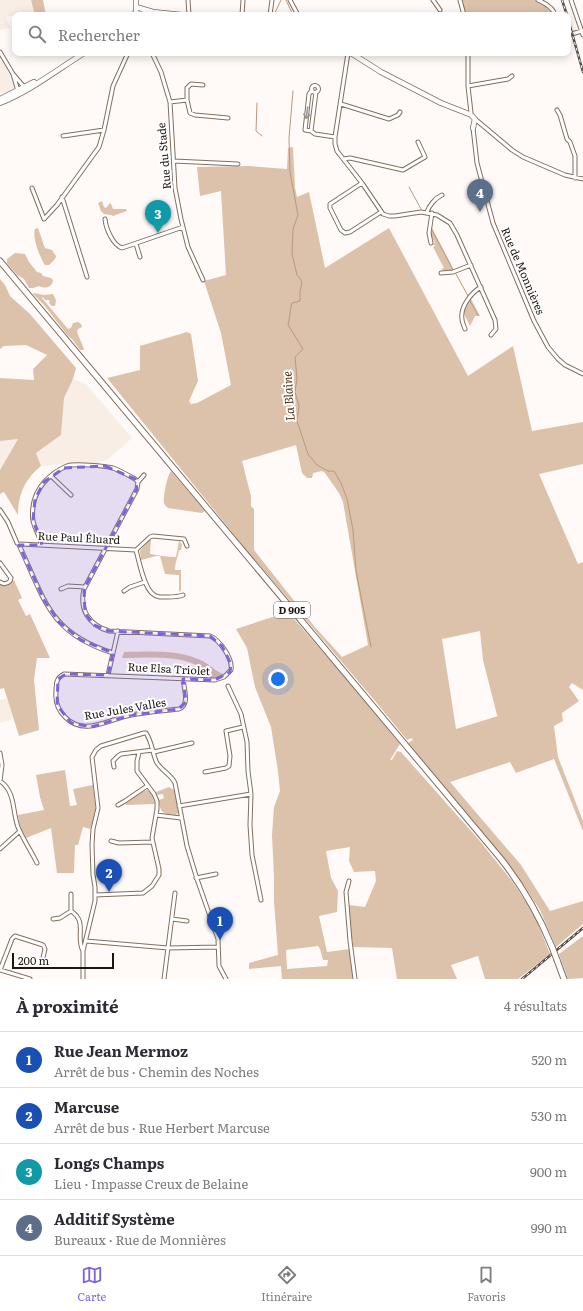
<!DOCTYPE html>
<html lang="fr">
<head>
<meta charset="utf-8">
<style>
  body { margin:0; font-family:Literata,serif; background:#f7f7f7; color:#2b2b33 }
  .scale { position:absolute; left:12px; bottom:10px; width:102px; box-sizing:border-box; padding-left:4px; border:2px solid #1d1610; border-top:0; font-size:11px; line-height:14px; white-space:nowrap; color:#1d1610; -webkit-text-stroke:3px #fff; paint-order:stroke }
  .you { position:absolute; left:278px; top:679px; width:14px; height:14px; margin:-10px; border:3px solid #fff; border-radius:50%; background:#1a73e8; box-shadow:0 0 0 6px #1a73e833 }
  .badge { display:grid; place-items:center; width:26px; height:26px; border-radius:50%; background:#7f63de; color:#fff; font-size:13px; font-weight:700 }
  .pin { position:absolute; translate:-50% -33px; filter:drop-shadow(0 1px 2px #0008) }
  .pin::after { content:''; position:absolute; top:21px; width:14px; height:12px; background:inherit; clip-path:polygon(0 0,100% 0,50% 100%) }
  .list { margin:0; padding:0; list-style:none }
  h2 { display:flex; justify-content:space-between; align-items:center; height:52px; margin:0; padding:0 16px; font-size:17px }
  h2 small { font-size:13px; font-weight:400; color:#7c7c81 }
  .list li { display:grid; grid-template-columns:26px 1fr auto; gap:12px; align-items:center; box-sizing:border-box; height:56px; padding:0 16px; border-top:1px solid #e1e1e2 }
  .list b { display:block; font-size:15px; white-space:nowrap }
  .list p { margin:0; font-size:13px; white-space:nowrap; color:#7c7c81 }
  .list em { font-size:13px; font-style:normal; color:#7c7c81 }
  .icon { flex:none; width:22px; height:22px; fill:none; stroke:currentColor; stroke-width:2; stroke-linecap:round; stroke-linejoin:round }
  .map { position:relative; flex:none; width:583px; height:979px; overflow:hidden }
  .search { position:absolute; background:#fff; box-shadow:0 2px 10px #0003; left:12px; right:12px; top:12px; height:44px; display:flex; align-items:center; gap:10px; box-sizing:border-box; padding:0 14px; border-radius:8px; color:#7c7c81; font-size:15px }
  .sheet { height:276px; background:#fff }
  nav { display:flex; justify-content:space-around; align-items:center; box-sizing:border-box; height:56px; border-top:1px solid #e1e1e2; background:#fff; font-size:11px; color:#7c7c81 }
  nav a { display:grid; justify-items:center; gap:2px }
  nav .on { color:#7f63de }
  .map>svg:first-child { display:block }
  .built { fill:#f9eee5 }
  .green { fill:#dcc1ab; fill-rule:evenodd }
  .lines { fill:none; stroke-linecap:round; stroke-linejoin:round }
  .stream { stroke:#b9997f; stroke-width:1 }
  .street-casing { stroke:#826f5f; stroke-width:5 }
  .secondary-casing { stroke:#826f5f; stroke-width:6 }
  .primary-casing { stroke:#826f5f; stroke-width:7 }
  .street { stroke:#fff; stroke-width:3 }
  .secondary { stroke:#fff; stroke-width:4.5 }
  .primary { stroke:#fff; stroke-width:5 }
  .rail-casing { stroke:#554e49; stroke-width:2.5 }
  .rail { stroke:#fff; stroke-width:1; stroke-dasharray:3; stroke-linecap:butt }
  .primary-bridge-casing { stroke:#826f5f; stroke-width:7; stroke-linecap:butt }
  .primary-bridge { stroke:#fff; stroke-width:5 }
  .oneway { stroke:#999693 }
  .marked { fill:#7f63de; fill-opacity:0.2; stroke:#7f63de; stroke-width:3; stroke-dasharray:8 5; stroke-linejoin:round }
  .labels { text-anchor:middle; stroke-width:4; stroke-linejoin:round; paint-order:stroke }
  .shield { fill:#fff; stroke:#615c58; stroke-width:1 }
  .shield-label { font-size:10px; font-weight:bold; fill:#1d1610 }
  .street-label { font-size:11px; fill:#1d1610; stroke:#fff }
  .water-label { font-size:12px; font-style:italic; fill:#51300f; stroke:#fff }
</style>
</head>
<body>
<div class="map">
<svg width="583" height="979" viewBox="0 0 583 979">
  <rect width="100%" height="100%" fill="#fffaf7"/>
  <path class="built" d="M0,0H31L34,12L6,17L10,28L0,30Z
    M3,60L9,70L15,86L10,91L0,93V61Z
    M73,379L86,384L132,438L108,459L98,463L41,466L36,453L61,435L64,398Z
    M18,439L0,470V441Z
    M7,698L13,719L0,723V700Z"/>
  <path class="green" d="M31,0H43L46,15H17L34,12Z
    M462,0H535L555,9L556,15L465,14Z
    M293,147L295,188L297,197L309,192L325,268L389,228L468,376L513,346L532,431L583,422V464L539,474L578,564L583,562V690L572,683L569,687L579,701L562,713L563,721L554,726L558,757L583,821V831L554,759L516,773L510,762L450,782L521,865L550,911L583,901V924L556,947L540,910L523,884L408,743L413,740L411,738L407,740L375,701L249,553L107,378L140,370V346L187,332L191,334L198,381L189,401L191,404L197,403L231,385L221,333L204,281L226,275L221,191L200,196L197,167L249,166L287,169L288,148ZM296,445L302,473L307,478H312L313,473L322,471L325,473L339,493L343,502L368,645L342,657L314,626L254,550V509L251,506V496L242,461ZM480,631L483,660L497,715L498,716L456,729L442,639Z
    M102,201L104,207L106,208L110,203L111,204L113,209H126L127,211L113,216L111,215L104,214L101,211L98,203Z
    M431,226L454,270H455L448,272L441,269L444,268L433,247L435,246L433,244L435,243L431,235Z
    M38,228L45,248L52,250L56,256L55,259L49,265H45C40,258 32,237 35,229Z
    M15,253L25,254L29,262L37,272L41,273L43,276L51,278L53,280C52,288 45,289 39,286L33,288H29L24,279L17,275L7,263V259Z
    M0,279L5,285L10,296L30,314L76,368L73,379L64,398L61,435L36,453L41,466C25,479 18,494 18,515L4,492L0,494V470L18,439L0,441V378L34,380L33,369L47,355L26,345L4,346L0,349Z
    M34,293L44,295L53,294L56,300L55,306H52L49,303L50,301L48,300H45L43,297L42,298L68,329L71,328L73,323L78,322L81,324L82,327L78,329L77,332L84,349L83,350H80L72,339L68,336L44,305L33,294Z
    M471,299L480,316H475L470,326L463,312L465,306Z
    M171,471L205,511L202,513L168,508C166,506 165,506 164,503C163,497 167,476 171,471Z
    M151,538L150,554C159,555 167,557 176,557L179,541L182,544L181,550H179C178,557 175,562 175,570H181V590L179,592V575L165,574L160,556H156L141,560L140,551Z
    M14,580L22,598L18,600L26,616L30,614L50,658H37L34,680L39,730L19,736L4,688L0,689V583L5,585Z
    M288,612L342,674L400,744L390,760H392L397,751L401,752L479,840L512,881L534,914L550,954L518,979H485L478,956L451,965L457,979H397L392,948L352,947L349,905L365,907L376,881L375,871L354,872L349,861L350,847L326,851L331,878L338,891L337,912L319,916L327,952L350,949L353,979H282L281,966L249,969V963L278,955L274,901V876L272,835L274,807L280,791L278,771L271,727L255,687L247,648L236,629ZM318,946L320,949L323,960H328L327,966L287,969L286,950Z
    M124,652C144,652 167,650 186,655C194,657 202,660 209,665C214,668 218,673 224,674L219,677L209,678L210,674C205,671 200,667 194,664C173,655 145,658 122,658Z
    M65,770L70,806L77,805L73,789L93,785L96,813L90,829L83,827L78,845H75L74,873H57L51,828L26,838L19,823L18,815L44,810L40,797L36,775Z
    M169,787L174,790C177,798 178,806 178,813L176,815C163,814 160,813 159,800L164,798L163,794L157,795L156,792Z
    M147,790L151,793L155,804L126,805V803L142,792Z
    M583,936V978L568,979L559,954Z"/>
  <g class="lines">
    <path class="stream" d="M286,0L293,15
      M274,15L281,0
      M259,55V53
      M293,91L289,138L290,172L298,215L293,229L292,254L297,275L301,280L302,283L300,291V301L292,303C290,308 290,318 288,325L303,349L295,357L297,378L295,392L299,406L297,421L308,454L317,465L328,471H334L341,483L347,499L353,530L356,571L371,647
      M257,103L256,131L262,136
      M409,187L421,209
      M432,230L453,270
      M456,274L468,296
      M470,301L478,315"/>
    <defs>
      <path id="street" d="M188,0L189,15
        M290,0L298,15
        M433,0L440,10
        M460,0L464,15
        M538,0C545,3 553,7 555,15
        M571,0L583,35
        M242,15L243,0
        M270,15L272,0
        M568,35L582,31
        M0,52L13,74L25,88
        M152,53L161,72L170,102L175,188L181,219L188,247L203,280
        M348,53L335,137V144L337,151L362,183L383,214L389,216H395L421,212L437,215L450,223L457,235L495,320L496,329L491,335
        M468,53V86L471,113
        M13,74L18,91
        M203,85L191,84L187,88V100L190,113L195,115L228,118
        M311.5 89a3.5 3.5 0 1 1 7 0a3.5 3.5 0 1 1-7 0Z
        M468,86L508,79L512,76
        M312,90L309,94L305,130L311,131L315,134L335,137
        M170,102L187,100
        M341,104L389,119L398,115L400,112
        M557,110L560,115L567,139L570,142L575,156V178
        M475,119L512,150L523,157L565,175L583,179
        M473,128L477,163L493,223L534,321L548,347L558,359L565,365L583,374
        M311,131L316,92
        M63,136L104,130
        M343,159L350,158L403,170L425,157L418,142
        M174,161L238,164
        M362,183L330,204V208L341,230L345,233L350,232L381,212
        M32,188L44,219L57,205L99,147L104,130L113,86L128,53
        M62,197L87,277
        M427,212C429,206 435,198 442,195
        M105,219C106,229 113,245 122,248L183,227
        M431,243L429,233L432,213
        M136,244L140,257
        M441,273L453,272L471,265
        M465,329C464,326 462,322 462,319C460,307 471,293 481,287
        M51,476L71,495
        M138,482L137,489L84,589C79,610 89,625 109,631L210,636C220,640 233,659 231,670L224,677L215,680L64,674C56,678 56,684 56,692C55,702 58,710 65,717C84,737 109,719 131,715C147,712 163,711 179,709C190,705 184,689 183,679
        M138,482L144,475
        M0,510L8,522L17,543
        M20,544L136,550L150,537L153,536L184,539L187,546
        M19,545C45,600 49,633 113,653
        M41,545C39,530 30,526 33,507C35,488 50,473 67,466C74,463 105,466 113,468C121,471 128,475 135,479L138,482
        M136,550C139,561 144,588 153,594C157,598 162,597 168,597C174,597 178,597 183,595
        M0,563L11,578L10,581C7,584 4,585 0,582
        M61,589L68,586L85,587
        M124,591L130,587L145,582
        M108,675L118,631
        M228,686L241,714L247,742L248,771L251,794L250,825L252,855L261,900
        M154,752L192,743
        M0,753L2,765L0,781
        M114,767L113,761L118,756L121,754L153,750
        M205,772L226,768L229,766L230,756L226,731L243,727
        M0,781C16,792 12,811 18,827C23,839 31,851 37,863
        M118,805L125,801L147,786
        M179,806L251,794
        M156,815L181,818
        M111,841L119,843L152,842
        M0,849L20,831
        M196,878L216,874
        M349,881L346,892L350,941L355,979
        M95,895L143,893L152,886L159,875V869L152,838L157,809V801L154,794L137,771V761L139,753
        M71,911C88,922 75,936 83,951
        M53,919L60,918L71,911V894
        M172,919L187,921
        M86,941L168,948L218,947
        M0,970L12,939L15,936L43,945L45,949L42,962
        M0,970L30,979
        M83,979V951L95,901V887L93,875L92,845L93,829L98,808L92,757L96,750L101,746L144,733H146C152,742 152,751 156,761C160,770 171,774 175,783L187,846L197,879L218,939L219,966L226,979
        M164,979L175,893"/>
      <path id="secondary" d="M136,7L153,12
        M136,10V0
        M135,13L142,14L153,12L182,15
        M351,53L381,72L441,103L469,114
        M0,99L34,82
        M0,103C30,91 57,70 84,53
        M472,116L475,119L473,128"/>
      <path id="primary" d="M0,261L501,859C523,887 539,915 552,947
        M557,960L564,979"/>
    </defs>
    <use href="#street" class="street-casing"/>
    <use href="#secondary" class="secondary-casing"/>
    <use href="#primary" class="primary-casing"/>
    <use href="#street" class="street"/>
    <use href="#secondary" class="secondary"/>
    <use href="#primary" class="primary"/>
    <defs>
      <path id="rail" d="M562,0L567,15
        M568,19L583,72
        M522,979L583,928"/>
    </defs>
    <use href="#rail" class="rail-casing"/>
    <use href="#rail" class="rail"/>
    <defs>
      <path id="primary-bridge" d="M552,947L557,960"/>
    </defs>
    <use href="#primary-bridge" class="primary-bridge-casing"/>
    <use href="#primary-bridge" class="primary-bridge"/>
  </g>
  <defs><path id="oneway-shaft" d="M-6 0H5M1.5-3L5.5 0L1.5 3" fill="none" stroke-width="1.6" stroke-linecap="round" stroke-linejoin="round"/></defs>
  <use class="oneway" href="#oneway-shaft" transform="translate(307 113) rotate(97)"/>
  <path class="marked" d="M105,466L135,479L137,489L84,589L85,613L94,625L109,631L210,636L222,646L231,664L230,672L215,680L183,679L186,702L179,709L131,715L91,727L71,723L57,705L58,679L66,674L108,675L113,653L81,640L59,622L44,600L19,545H42L33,520L35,499L44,482L64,468Z"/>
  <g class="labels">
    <rect class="shield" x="274" y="602" width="36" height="16" rx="3"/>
    <g class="shield-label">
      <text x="292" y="614">D 905</text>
    </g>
    <g class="street-label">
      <text transform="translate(164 156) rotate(-95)" y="4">Rue du Stade</text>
      <text transform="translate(523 271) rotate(67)" y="4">Rue de Monnières</text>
      <text transform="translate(79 538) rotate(3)" y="4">Rue Paul Éluard</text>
      <text transform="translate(169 669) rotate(3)" y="4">Rue Elsa Triolet</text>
      <text transform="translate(125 709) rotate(-10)" y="4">Rue Jules Valles</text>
    </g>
    <g class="water-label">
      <text transform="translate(289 396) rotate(-94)" y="4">La Blaine</text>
    </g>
  </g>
</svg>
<div class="scale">200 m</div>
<div class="you"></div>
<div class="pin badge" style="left:220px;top:940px;background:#1a4fb4">1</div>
<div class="pin badge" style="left:109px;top:892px;background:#1a4fb4">2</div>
<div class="pin badge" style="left:158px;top:233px;background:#0f9aa8">3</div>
<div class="pin badge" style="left:480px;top:212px;background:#5c6f8a">4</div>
<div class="search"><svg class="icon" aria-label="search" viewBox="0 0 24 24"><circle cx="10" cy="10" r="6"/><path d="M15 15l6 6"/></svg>Rechercher</div>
</div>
<section class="sheet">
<h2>À proximité<small>4 résultats</small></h2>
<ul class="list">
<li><span class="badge" style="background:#1a4fb4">1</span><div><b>Rue Jean Mermoz</b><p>Arrêt de bus · Chemin des Noches</p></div><em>520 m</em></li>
<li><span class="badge" style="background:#1a4fb4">2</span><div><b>Marcuse</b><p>Arrêt de bus · Rue Herbert Marcuse</p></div><em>530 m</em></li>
<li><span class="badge" style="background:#0f9aa8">3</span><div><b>Longs Champs</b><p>Lieu · Impasse Creux de Belaine</p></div><em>900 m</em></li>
<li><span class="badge" style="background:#5c6f8a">4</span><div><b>Additif Système</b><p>Bureaux · Rue de Monnières</p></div><em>990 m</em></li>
</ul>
</section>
<nav>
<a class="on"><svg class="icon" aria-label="map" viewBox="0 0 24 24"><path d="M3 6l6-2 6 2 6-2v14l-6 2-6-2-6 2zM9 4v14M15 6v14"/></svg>Carte</a>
<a><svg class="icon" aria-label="directions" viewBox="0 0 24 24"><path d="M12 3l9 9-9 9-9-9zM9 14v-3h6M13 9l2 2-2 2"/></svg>Itinéraire</a>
<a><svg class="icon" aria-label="saved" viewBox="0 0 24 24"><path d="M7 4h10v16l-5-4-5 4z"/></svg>Favoris</a>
</nav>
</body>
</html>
